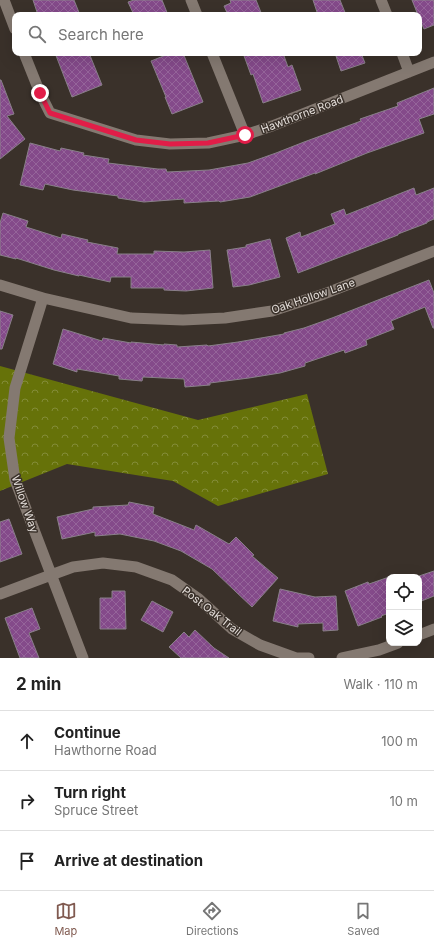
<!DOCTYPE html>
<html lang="en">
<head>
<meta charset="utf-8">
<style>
  body { margin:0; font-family:Inter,sans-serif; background:#f2f2f2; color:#222 }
  .controls { position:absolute; right:12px; bottom:12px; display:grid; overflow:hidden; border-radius:8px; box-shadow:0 4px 16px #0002 }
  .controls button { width:36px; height:36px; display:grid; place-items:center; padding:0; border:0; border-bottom:1px solid #e0e0e0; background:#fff; color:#222; font:20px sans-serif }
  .stop { position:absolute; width:12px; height:12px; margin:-9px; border:3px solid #e11d48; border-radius:50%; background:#fff }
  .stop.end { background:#e11d48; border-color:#fff; box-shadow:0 1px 4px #0008 }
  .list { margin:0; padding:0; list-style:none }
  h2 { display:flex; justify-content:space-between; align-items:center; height:52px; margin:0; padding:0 16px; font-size:17px }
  h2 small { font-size:13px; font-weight:400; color:#767676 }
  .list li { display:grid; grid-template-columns:26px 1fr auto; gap:12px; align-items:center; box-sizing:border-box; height:60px; padding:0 16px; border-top:1px solid #e0e0e0 }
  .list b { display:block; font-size:15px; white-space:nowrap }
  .list p { margin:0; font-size:13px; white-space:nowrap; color:#767676 }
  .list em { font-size:13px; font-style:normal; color:#767676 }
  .icon { flex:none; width:22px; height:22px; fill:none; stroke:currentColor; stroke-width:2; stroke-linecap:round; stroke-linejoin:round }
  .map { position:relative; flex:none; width:434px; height:658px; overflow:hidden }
  .search { position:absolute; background:#fff; box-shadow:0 4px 16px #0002; left:12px; right:12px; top:12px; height:44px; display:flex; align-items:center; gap:10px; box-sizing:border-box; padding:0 14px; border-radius:8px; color:#767676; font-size:15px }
  .sheet { height:232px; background:#fff }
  nav { display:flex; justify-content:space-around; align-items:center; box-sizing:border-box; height:56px; border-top:1px solid #e0e0e0; background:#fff; font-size:11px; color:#767676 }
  nav a { display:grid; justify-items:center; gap:2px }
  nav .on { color:#805a50 }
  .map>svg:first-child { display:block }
  .forest { fill:url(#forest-crowns) }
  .building { fill:url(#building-cross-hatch); stroke:#898089 }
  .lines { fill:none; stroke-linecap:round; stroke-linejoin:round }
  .street { stroke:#847971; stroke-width:11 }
  .route { stroke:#e11d48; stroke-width:5 }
  .labels { text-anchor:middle; stroke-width:3; stroke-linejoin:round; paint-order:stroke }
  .street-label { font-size:11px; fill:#e4deda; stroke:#3a312a }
</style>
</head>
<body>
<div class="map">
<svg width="434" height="658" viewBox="0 0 434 658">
  <defs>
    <pattern id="forest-crowns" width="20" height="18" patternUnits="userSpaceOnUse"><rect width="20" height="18" fill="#667209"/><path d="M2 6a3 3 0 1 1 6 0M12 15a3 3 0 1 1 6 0" fill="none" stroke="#838c38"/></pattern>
    <pattern id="building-cross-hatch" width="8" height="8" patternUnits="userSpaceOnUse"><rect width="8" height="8" fill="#844a8a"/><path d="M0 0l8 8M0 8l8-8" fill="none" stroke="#95649a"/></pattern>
  </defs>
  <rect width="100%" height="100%" fill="#3a312a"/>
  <path class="forest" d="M0,366L198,420L307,394L328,474L218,506L173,481L67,464L0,491Z"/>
  <path class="building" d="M33,0H74L80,15H38Z
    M134,0H162L168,15H134L128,2Z
    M230,0H256L262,15H228L224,6L231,3Z
    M313,0H340L346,15H318Z
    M412,0H434V25L424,29L419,18V15H418Z
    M55,53H89L102,85L72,97Z
    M171,53H183L203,102L172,114L165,97H166L151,61Z
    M243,53H283L288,67L292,65L301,90L263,103L253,74L251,75Z
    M335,53H361L365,63L341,71Z
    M0,80H1L14,114L7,116L25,139L0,159Z
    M434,88V114L419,119L424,133L367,153L315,174V173L250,197L220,202L219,201L184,203V199L144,202L118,198V196L73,190L45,184L43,190L20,185L30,143L60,151L61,148L84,153L83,155L109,159L108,163L158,169H166L167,172L209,170L248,163L276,153L304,142L361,121L360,119L398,106L397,103Z
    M414,188L416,195L434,188V219L427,222V223L398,234V235L298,273L286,238L300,232L301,237L335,224L331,214L344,209L346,215Z
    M3,213L28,221L26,227L61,238L62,234L88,240L87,242L118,248L117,254H154V251L184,252L210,250L213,288L186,291L164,290V288H131V277H111L110,282L79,275V276L54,270L16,258V259L0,255V223Z
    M270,239L280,277L249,285L233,287L227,250L246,247V245Z
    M429,280L434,293V328H433L425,307L391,321L394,329L366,340L367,345L345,353L344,350L305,363V366L280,373L249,378L210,383V385L185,387L184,379L143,377L142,381L119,379V376L77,369V372L53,364L63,329L102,341L103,338L131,343V342L164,345V344L177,345V347L207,345L208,346L238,342L284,334V333L304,328L332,318Z
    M0,311L13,315L2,349H0Z
    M129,502L154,507L153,514L194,530L196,525L229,544L236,537L254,555L252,556L278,578L252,607L235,591L212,569L181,551L154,541L120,534L95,536V532L62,539L57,517L93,509V507L128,505Z
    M9,519L22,554L0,562V522Z
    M434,571V596L419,602V576Z
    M389,577V613L381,616L382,617L358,626L345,591L368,582L369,584Z
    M280,589L315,597L336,596L338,630L323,631V623L298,624V627L273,621Z
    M112,591H125L126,629H100V598H112Z
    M152,601L173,612L163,632L141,620Z
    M32,608L40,629L29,633L39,658H20L5,618Z
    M195,630L214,648L229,658H181L169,647L184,632L189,637Z"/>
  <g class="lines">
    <path class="street" d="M4,0L15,29
      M191,0L197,15
      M381,0L387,15
      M24,53L40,93L50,113L136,140L170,144L208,143L245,135L272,126L434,62
      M212,53L245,135
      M402,53L409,72
      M0,285L43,298L131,318L183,320L225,318L272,311L324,294L434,251
      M43,298L15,388L9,438L15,480L83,658
      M0,594L51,575L73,567L103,563L136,567L172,580L199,599L232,629L260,645L296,658H309
      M419,635L434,629
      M342,658L379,650L398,643"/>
  </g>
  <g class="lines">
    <path class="route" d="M40,93L50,113L136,140L170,144L208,143L245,135"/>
  </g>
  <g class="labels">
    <g class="street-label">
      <text transform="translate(302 114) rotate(-21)" y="4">Hawthorne Road</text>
      <text transform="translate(313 296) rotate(-19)" y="4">Oak Hollow Lane</text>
      <text transform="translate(25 504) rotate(71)" y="4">Willow Way</text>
      <text transform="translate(212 611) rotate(38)" y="4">Post Oak Trail</text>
    </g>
  </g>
</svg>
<div class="controls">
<button><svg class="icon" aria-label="locate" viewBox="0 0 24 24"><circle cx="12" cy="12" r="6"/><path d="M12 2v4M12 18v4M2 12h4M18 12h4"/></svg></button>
<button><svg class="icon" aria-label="layers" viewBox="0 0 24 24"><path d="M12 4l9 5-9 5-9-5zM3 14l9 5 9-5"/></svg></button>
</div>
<div class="stop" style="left:245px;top:135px"></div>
<div class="stop end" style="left:40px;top:93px"></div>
<div class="search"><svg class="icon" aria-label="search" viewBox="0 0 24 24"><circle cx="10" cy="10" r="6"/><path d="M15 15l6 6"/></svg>Search here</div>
</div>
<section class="sheet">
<h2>2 min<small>Walk · 110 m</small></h2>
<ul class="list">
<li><svg class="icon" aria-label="ahead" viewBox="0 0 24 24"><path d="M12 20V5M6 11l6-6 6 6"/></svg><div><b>Continue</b><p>Hawthorne Road</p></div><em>100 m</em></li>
<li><svg class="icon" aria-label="right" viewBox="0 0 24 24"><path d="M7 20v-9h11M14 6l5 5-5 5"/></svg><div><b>Turn right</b><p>Spruce Street</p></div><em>10 m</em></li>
<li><svg class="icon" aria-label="arrive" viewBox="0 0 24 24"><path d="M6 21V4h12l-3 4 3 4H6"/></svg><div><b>Arrive at destination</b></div></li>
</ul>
</section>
<nav>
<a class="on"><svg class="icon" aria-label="map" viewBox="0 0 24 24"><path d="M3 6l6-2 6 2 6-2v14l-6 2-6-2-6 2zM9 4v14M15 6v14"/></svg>Map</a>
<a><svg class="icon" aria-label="directions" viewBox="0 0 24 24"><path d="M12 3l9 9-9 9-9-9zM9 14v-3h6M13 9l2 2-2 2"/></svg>Directions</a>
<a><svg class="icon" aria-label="saved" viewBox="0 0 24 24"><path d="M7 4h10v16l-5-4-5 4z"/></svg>Saved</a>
</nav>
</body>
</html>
